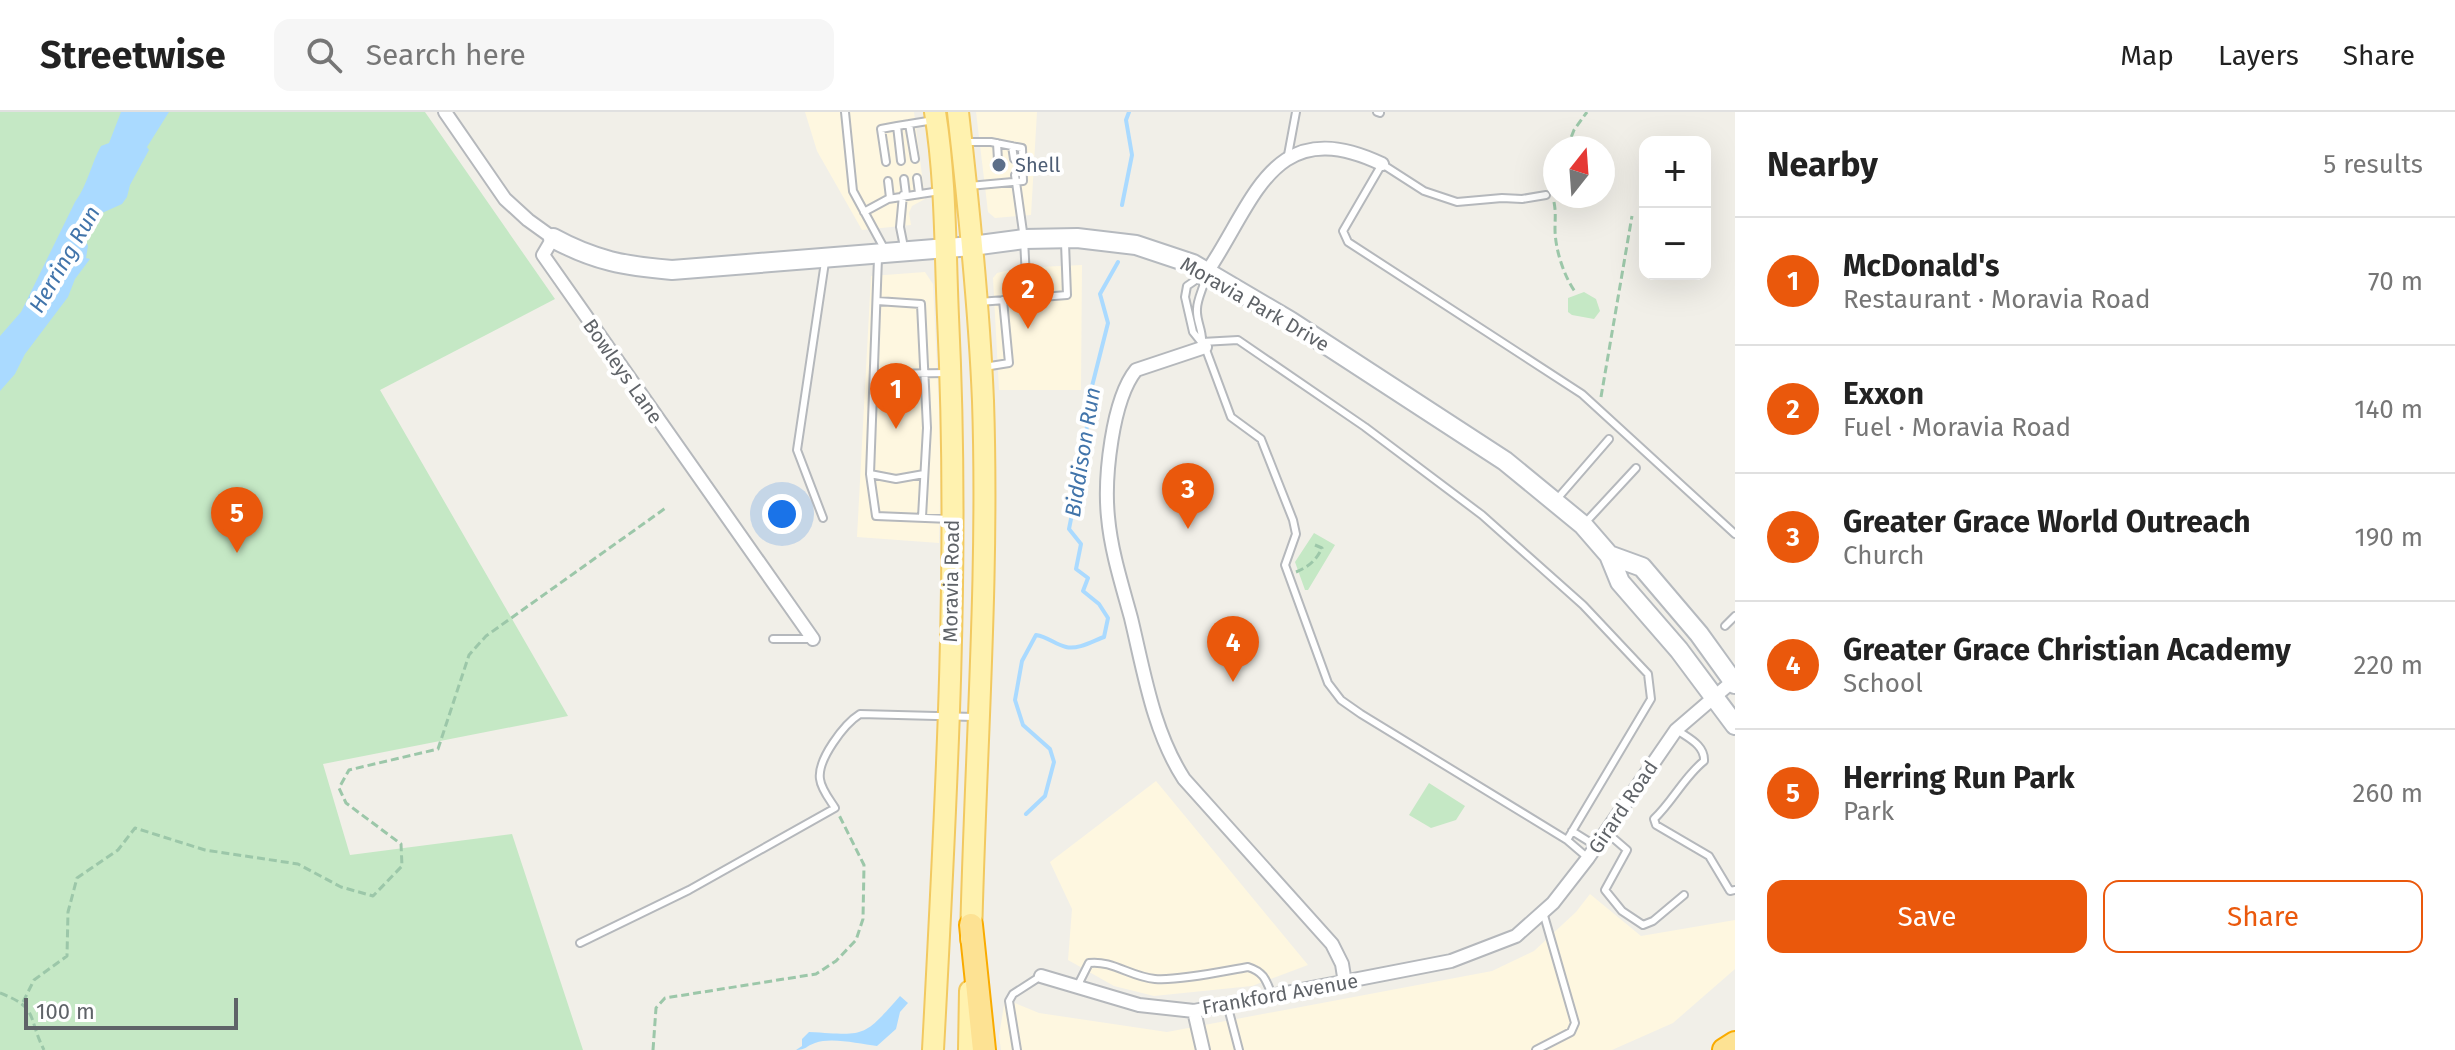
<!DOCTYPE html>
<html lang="en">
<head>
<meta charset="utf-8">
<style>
  body { margin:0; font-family:"Fira Sans",sans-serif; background:#f6f6f6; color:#222 }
  .controls { position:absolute; right:24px; top:24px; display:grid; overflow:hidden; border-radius:16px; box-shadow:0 8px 32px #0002 }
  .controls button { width:72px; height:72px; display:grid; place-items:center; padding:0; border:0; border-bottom:2px solid #e0e0e0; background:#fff; color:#222; font:40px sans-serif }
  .compass { position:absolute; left:1543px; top:24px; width:72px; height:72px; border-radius:50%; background:#fff; box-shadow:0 8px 32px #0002; rotate:17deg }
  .scale { position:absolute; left:24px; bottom:20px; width:214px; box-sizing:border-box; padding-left:8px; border:4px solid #5f6368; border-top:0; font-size:22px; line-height:28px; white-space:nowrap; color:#5f6368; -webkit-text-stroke:6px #fff; paint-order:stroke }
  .you { position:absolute; left:782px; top:402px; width:28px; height:28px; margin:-20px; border:6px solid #fff; border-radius:50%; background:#1a73e8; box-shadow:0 0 0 12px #1a73e833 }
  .badge { display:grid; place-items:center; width:52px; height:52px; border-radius:50%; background:#ea580c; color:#fff; font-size:26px; font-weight:700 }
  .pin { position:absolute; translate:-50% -66px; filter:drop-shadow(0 2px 4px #0008) }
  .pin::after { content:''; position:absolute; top:42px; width:28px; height:24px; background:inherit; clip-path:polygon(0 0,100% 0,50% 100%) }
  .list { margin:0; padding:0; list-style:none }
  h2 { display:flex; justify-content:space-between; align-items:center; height:104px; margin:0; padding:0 32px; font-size:34px }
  h2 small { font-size:26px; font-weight:400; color:#767676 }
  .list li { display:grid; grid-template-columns:52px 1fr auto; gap:24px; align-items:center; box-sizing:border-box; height:128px; padding:0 32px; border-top:2px solid #e0e0e0 }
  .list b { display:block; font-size:30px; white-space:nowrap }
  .list p { margin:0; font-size:26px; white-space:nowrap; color:#767676 }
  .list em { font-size:26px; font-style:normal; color:#767676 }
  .actions { display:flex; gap:16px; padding:24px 32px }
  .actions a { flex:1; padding:18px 0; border:2px solid #ea580c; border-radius:16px; text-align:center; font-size:28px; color:#ea580c }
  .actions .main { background:#ea580c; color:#fff }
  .icon { flex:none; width:44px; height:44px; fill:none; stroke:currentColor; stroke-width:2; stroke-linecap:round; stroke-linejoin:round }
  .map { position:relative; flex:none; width:1735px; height:938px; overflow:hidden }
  header { display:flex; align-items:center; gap:48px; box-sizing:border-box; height:112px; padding:0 40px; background:#fff; border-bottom:2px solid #e0e0e0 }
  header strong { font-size:38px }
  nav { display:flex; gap:44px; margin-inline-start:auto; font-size:28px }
  .search { width:560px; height:72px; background:#f6f6f6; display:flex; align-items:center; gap:20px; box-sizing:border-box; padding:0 28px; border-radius:16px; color:#767676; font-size:30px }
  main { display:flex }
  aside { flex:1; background:#fff }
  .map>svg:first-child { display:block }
  .commercial { fill:#fef7e0 }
  .green { fill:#c5e8c5 }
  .water { fill:#aadaff }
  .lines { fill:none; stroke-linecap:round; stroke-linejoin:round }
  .stream { stroke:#aadaff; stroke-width:4 }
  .lane-casing { stroke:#b5b8bc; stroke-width:10 }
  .street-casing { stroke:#b5b8bc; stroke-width:16 }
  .secondary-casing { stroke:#b6babf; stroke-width:22 }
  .primary-casing { stroke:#f2c960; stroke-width:24 }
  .highway-casing { stroke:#f9ab00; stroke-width:26 }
  .path { stroke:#9cc7a9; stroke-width:3; stroke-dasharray:8 4; stroke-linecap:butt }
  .lane { stroke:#fff; stroke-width:6 }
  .street { stroke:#fff; stroke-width:12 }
  .secondary { stroke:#fff; stroke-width:18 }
  .primary { stroke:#fff2af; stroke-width:20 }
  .highway { stroke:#fde293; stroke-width:22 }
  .service-dot { fill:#5c6f8a; stroke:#fff; stroke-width:3 }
  .labels { text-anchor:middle; stroke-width:8; stroke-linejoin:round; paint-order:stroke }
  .service-label { font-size:20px; fill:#4e5e75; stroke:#fff; text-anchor:start }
  .street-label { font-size:20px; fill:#5f6368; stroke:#fff }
  .water-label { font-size:22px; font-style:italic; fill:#4174aa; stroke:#fff }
</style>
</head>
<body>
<header>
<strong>Streetwise</strong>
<div class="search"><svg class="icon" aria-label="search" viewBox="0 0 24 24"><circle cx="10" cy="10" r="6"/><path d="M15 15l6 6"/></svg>Search here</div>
<nav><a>Map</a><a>Layers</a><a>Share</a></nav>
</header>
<main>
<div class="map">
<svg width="1735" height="938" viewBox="0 0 1735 938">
  <rect width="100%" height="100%" fill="#f1efe8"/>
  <path class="commercial" d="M805,0H914L925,87L912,94L909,101L911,113L862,118L817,39Z
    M976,0H1037L1031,103L995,106L988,100Z
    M1082,153L1081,278H999L993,166L997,161L1018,156Z
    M925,160L933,172L941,340L939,431L857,425L871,164Z
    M1156,669L1308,853L1252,874L1154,884L1114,874L1068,848L1072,797L1050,750Z
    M1590,782L1641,824L1735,808V857L1673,911L1612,938H1001L999,924L1005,887L1039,901L1167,920L1492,859L1534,839L1576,800Z"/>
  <path class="green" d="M0,0H425L555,187L380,278L568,604L323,652L350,743L512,722L583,938H0Z
    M1584,180L1596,187L1600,199L1594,207L1572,203L1568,200V186Z
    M1314,421L1335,433L1308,478H1305L1295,450Z
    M1429,671L1465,694L1456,708L1431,716L1409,703Z"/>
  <path class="water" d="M121,0H169L147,35L149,38L130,73L127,85L122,92L102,101L85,126L88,134L86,146L90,147L75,167L68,185L25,242L15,262L0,279V224L21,200L75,90C88,72 91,52 101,34L109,31Z
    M900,884L908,891L900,900L896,917L877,934C859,932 832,925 815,931C806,934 806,938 796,938L802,934V927L809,920C866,923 862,927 900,884Z"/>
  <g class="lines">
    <path class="stream" d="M1122,93L1132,43L1126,8L1129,0
      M1026,702L1045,684L1054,650L1050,637L1023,613L1015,588L1022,549L1036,523C1048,525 1055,532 1066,535C1078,538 1093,529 1104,525L1108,506L1099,492L1083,479L1088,466L1076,457L1081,432L1069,417L1086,331L1088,290L1108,211L1100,182L1118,150"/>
    <defs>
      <path id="lane" d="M845,0L853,79L885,138
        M1377,0L1380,1
        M909,12L915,47
        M965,30H991L1022,36L1023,69L969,74
        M997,31L998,48
        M1012,34L1014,47
        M1288,43L1296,0
        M901,49L897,14L934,8
        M886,50L881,17L897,14
        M1015,63L1024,127L1027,186
        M917,66L919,81
        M904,67L906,83
        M888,69L890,86
        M903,83L900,115L904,135
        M1546,83L1522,87L1502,86L1457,90L1424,79L1382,52L1343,119L1348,130L1582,282L1735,422
        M864,100L888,87L940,79
        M878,146L870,362L876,404L950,407
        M1203,163L1187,174L1185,185L1193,220L1205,235L1231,305L1261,327L1293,408L1296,422L1285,453L1328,571L1341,588L1361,602L1567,728L1588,746
        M877,189L921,192L927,316L922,405
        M979,190L1067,183L1065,131
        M1202,230L1238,228L1365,315L1482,403L1583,493L1648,562L1651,587L1567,728
        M1202,230C1203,218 1196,209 1197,197C1197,187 1204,175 1206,164
        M984,255L1009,251L1003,188
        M875,262L948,261
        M870,362L896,367L924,362
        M1557,387L1609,327
        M823,406L797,338L825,150
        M1585,411L1636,356
        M1725,514L1735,504
        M773,527H813
        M1677,618C1688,626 1705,633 1704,649C1684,665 1673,689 1654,707L1656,713L1709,744L1730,779L1735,778
        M1572,719L1596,734
        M1605,719L1627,738L1605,778L1622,799L1643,813L1653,809L1684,783
        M580,831L689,778L835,696C830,688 821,677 820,667C817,648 844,612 860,602L974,605
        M1077,875L1089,851C1112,848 1131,865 1155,867C1178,869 1224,859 1248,855C1264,860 1266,868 1272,883
        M1227,892L1239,938
        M1017,938L1009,889L1013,882L1041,864
        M1536,938L1571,920L1575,911L1543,800"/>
      <path id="street" d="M445,0L505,87L528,108L553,126L543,143L813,527
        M1207,160C1255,89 1273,0 1382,52
        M1205,235L1136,258C1112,288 1104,366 1108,405C1111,439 1122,473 1131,506C1144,560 1153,619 1184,667L1332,832L1342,852L1345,871
        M1041,864L1139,893L1194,899L1451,849L1516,824L1553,791L1588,746L1676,618L1733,569
        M1194,899L1203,938"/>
      <path id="secondary" d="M553,126C595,149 625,154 672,158L972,134L1024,127L1077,126L1136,133L1193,152L1290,209L1505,349L1583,413L1609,443L1620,470L1679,538L1735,613
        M1609,443L1642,455L1699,522L1735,572"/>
      <path id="primary" d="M958,0C969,96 979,193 983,289C989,468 975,648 971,827
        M933,938C946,695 960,449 948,205C945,137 946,68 935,0
        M969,938L970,879"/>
      <path id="highway" d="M971,813L984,938
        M1724,938L1735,931"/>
    </defs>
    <use href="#lane" class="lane-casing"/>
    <use href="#street" class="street-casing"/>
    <use href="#secondary" class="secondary-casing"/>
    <use href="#primary" class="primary-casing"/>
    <use href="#highway" class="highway-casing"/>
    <path class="path" d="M1567,36L1574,18L1587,0
      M1554,90C1556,100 1555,107 1555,117C1555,137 1564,165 1576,181
      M1601,285L1632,104
      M1296,460C1308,455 1316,449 1322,436L1315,433
      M0,881C39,896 27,904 44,938
      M23,890L34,868L67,844L68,800L77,766L118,738L135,716L205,738L298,752L341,775L373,784L402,754L401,732L346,691L339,676L349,658L438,637L469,543L486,524L667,395
      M653,938L656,896L665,886L816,862L836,849L856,828L863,807L864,753L839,703"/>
    <use href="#lane" class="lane"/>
    <use href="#street" class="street"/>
    <use href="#secondary" class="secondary"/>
    <use href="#primary" class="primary"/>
    <use href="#highway" class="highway"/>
  </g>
  <circle class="service-dot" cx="999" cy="53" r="8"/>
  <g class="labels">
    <g class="service-label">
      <text x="1015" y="60">Shell</text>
    </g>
    <g class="street-label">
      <text transform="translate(1255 192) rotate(30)" y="7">Moravia Park Drive</text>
      <text transform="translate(623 259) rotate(55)" y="7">Bowleys Lane</text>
      <text transform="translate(951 469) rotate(-89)" y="7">Moravia Road</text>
      <text transform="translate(1623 695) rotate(-56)" y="7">Girard Road</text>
      <text transform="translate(1280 882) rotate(-10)" y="7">Frankford Avenue</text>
    </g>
    <g class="water-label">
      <text transform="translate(64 147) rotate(-60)" y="8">Herring Run</text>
      <text transform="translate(1082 340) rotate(-81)" y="8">Biddison Run</text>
    </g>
  </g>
</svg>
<div class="controls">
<button>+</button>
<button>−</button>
</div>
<svg class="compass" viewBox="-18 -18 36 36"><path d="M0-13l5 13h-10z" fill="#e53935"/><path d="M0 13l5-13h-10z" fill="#767676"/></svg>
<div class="scale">100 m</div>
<div class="you"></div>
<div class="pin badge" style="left:896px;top:317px">1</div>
<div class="pin badge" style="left:1028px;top:217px">2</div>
<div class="pin badge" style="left:1188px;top:417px">3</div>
<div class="pin badge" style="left:1233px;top:570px">4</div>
<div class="pin badge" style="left:237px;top:441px">5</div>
</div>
<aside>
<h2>Nearby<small>5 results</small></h2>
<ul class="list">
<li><span class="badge">1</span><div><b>McDonald's</b><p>Restaurant · Moravia Road</p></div><em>70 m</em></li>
<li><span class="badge">2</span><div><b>Exxon</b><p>Fuel · Moravia Road</p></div><em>140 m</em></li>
<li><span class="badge">3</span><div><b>Greater Grace World Outreach</b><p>Church</p></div><em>190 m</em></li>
<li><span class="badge">4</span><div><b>Greater Grace Christian Academy</b><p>School</p></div><em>220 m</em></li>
<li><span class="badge">5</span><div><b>Herring Run Park</b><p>Park</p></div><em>260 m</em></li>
</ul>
<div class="actions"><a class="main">Save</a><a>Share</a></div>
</aside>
</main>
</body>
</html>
